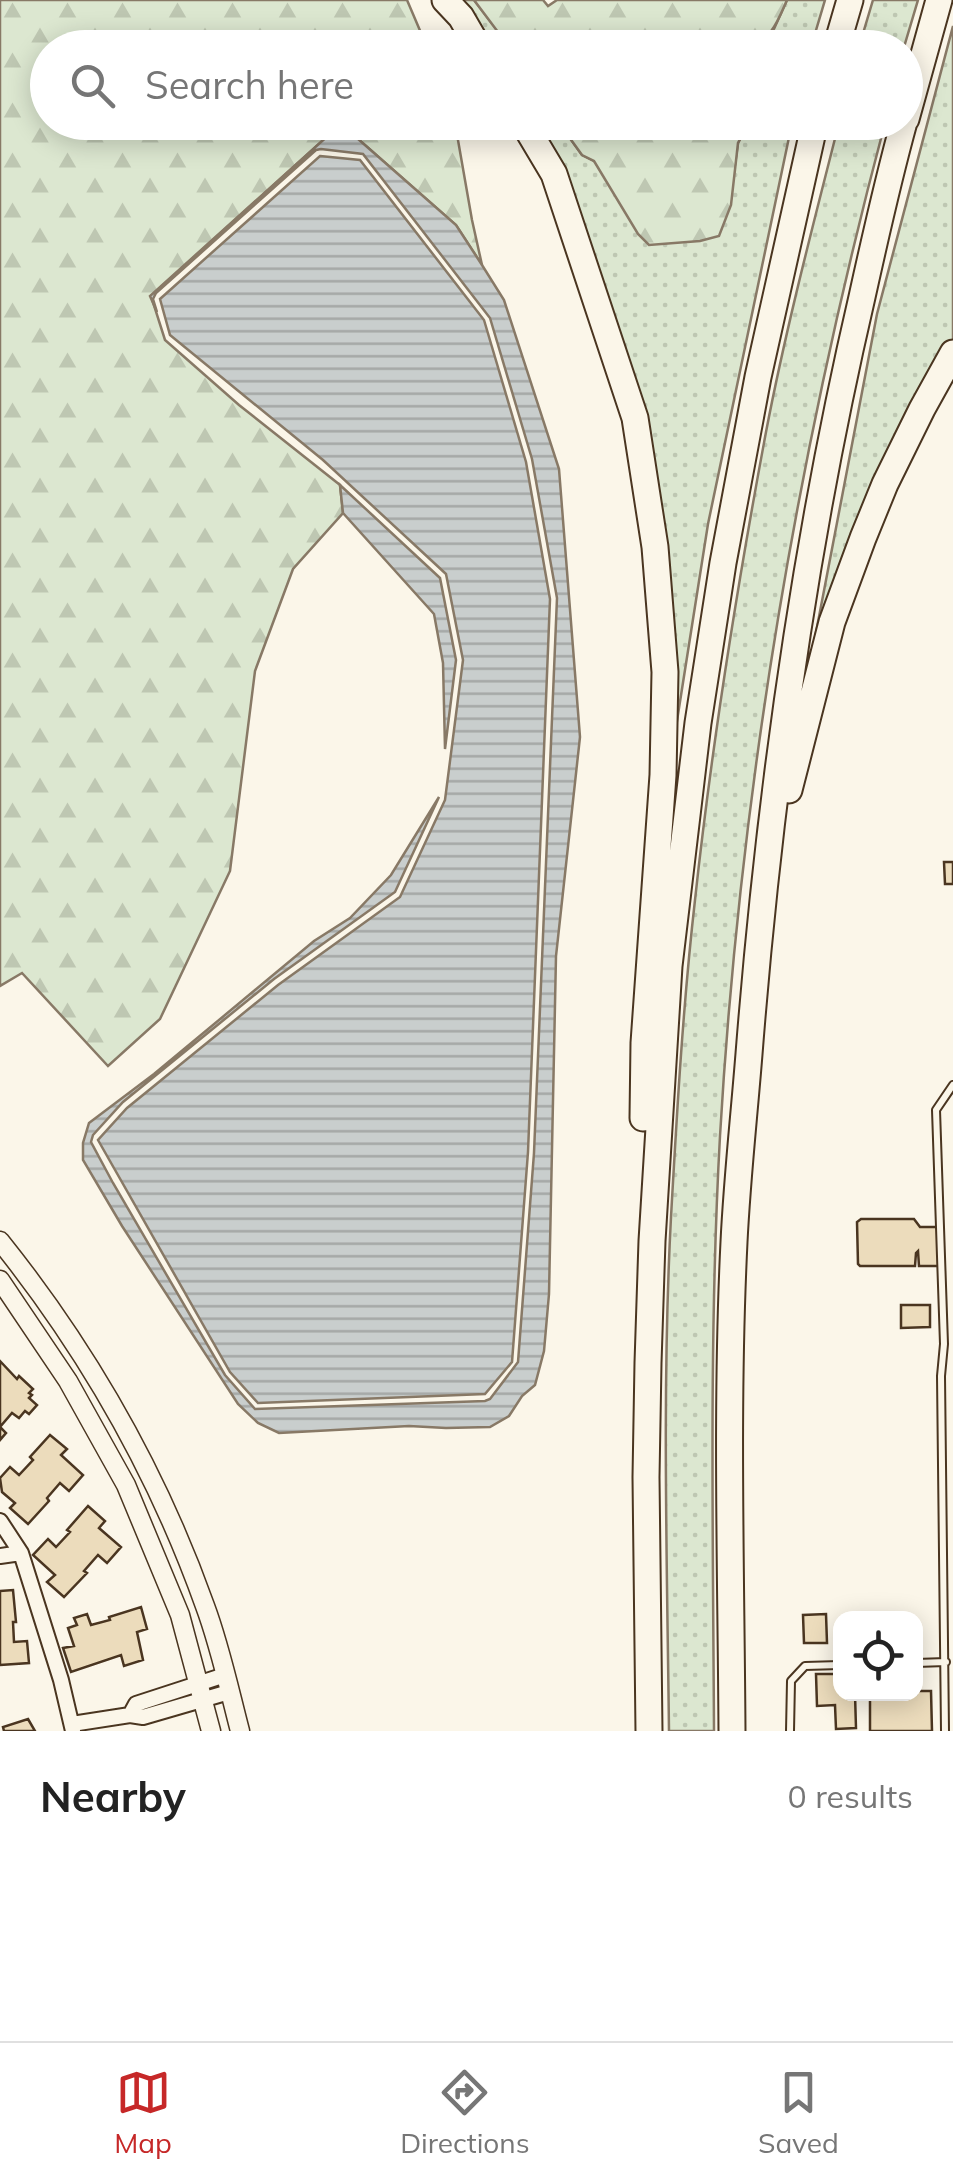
<!DOCTYPE html>
<html lang="en">
<head>
<meta charset="utf-8">
<style>
  body { margin:0; font-family:Mulish,sans-serif; background:#f6f6f6; color:#222 }
  .controls { position:absolute; right:30px; bottom:30px; display:grid; overflow:hidden; border-radius:20px; box-shadow:0 5px 25px #0003 }
  .controls button { width:90px; height:90px; display:grid; place-items:center; padding:0; border:0; border-bottom:2px solid #e0e0e0; background:#fff; color:#222; font:50px sans-serif }
  .list { margin:0; padding:0; list-style:none }
  h2 { display:flex; justify-content:space-between; align-items:center; height:130px; margin:0; padding:0 40px; font-size:42px }
  h2 small { font-size:32px; font-weight:400; color:#767676 }
  .icon { flex:none; width:55px; height:55px; fill:none; stroke:currentColor; stroke-width:2; stroke-linecap:round; stroke-linejoin:round }
  .map { position:relative; flex:none; width:953px; height:1731px; overflow:hidden }
  .search { position:absolute; background:#fff; box-shadow:0 5px 25px #0003; left:30px; right:30px; top:30px; height:110px; display:flex; align-items:center; gap:25px; box-sizing:border-box; padding:0 35px; border-radius:55px; color:#767676; font-size:38px }
  .sheet { height:310px; background:#fff }
  nav { display:flex; justify-content:space-around; align-items:center; box-sizing:border-box; height:140px; border-top:2px solid #e0e0e0; background:#fff; font-size:28px; color:#767676 }
  nav a { display:grid; justify-items:center; gap:5px }
  nav .on { color:#c62828 }
  .map>svg:first-child { display:block }
  .grass { fill:url(#grass-dots); stroke:#887966; stroke-width:2.5 }
  .forest { fill:url(#forest-firs); stroke:#887966; stroke-width:2.5 }
  .water { fill:url(#water-rules); stroke:#887966; stroke-width:2.5 }
  .building { fill:#ecdcbc; stroke:#4a3520; stroke-width:2.5 }
  .lines { fill:none; stroke-linecap:round; stroke-linejoin:round }
  .service-casing { stroke:#4a3520; stroke-width:10 }
  .minor-casing { stroke:#4a3520; stroke-width:18 }
  .tertiary-casing { stroke:#4a3520; stroke-width:21 }
  .motorway-casing { stroke:#4a3520; stroke-width:29 }
  .service { stroke:#fbf6e9; stroke-width:6 }
  .minor { stroke:#fbf6e9; stroke-width:14 }
  .tertiary { stroke:#fbf6e9; stroke-width:18 }
  .motorway { stroke:#fbf6e9; stroke-width:25 }
</style>
</head>
<body>
<div class="map">
<svg width="953" height="1731" viewBox="0 0 953 1731">
  <defs>
    <pattern id="grass-dots" width="8" height="8" patternUnits="userSpaceOnUse" patternTransform="scale(2.5)"><rect width="8" height="8" fill="#dce7d0"/><path d="M2 2h.1M6 6h.1" fill="none" stroke="#bec7b2" stroke-width="1.8" stroke-linecap="round"/></pattern>
    <pattern id="forest-firs" width="22" height="20" patternUnits="userSpaceOnUse" patternTransform="scale(2.5)"><rect width="22" height="20" fill="#dce7d0"/><path d="M5 1l3.5 6h-7zM16 11l3.5 6h-7z" fill="#bec7b2"/></pattern>
    <pattern id="water-rules" width="6" height="5" patternUnits="userSpaceOnUse" patternTransform="scale(2.5)"><rect width="6" height="5" fill="#c9cecd"/><path d="M0 2.5h6" fill="none" stroke="#a5a8a6"/></pattern>
  </defs>
  <rect width="100%" height="100%" fill="#fbf6e9"/>
  <path class="grass" d="M453,0H474L510,47H488Z
    M787,0H825L811,47L749,48V45L774,29Z
    M873,0H918L904,47H859Z
    M953,26V343L813,648L877,314Z
    M532,123H559L582,155L594,161L734,172L738,143L749,123H792L708,524L676,727L660,525Z
    M839,123H885C797,454 740,793 720,1136C709,1334 713,1532 714,1731H669C667,1561 662,1386 671,1217C677,1111 683,1005 695,900C712,743 737,587 766,432C786,328 813,225 839,123Z"/>
  <path class="forest" d="M0,0H407L427,47L48,48V122L455,123L472,220L482,265L456,225L341,124L151,296L165,340L239,405L340,485L343,513L293,569L255,671L230,871L160,1019L108,1066L22,973L0,986Z
    M474,0H543L548,6L557,0H787C778,20 772,40 749,45V47L510,48Z
    M559,123H749L738,143L731,205L719,236L700,241L649,245L638,234L594,161L582,155Z"/>
  <path class="water" d="M341,124L456,225L482,265L504,300L559,469L580,737L556,956L549,1294L544,1351L535,1385L522,1396L509,1416L490,1427L446,1428L409,1426L279,1433L258,1423L238,1404L122,1226L83,1160V1143L89,1123L154,1074L314,941L350,918L391,875L439,797L395,892L274,979L123,1102L93,1135L91,1142L113,1183L225,1375L255,1409L485,1401L490,1399L518,1362L534,1153L557,598L532,459L490,318L363,154L321,149L316,150L156,293L153,299L157,312L150,296Z
    M320,156L360,160L484,320L526,462L550,599L528,1152L512,1362L485,1394L258,1403L230,1372L98,1140L127,1108L278,985L400,897L445,800L463,660L446,574L323,460L170,335L160,299Z
    M340,485L440,578L456,660L445,749L443,663L434,614L343,513Z"/>
  <path class="building" d="M944,862H953V884H945Z
    M861,1219H914L920,1227H939V1266H919L918,1251L916,1253L915,1266H860L858,1264L857,1222Z
    M901,1305H930V1327L901,1328Z
    M0,1361L17,1379L19,1376L33,1389L29,1393L32,1395L29,1398L37,1405L29,1414L25,1411L19,1418L12,1413L0,1427L6,1433L0,1440Z
    M50,1435L67,1449L61,1455L83,1475L69,1491L60,1483L47,1498L49,1501L28,1524L10,1508L15,1503L2,1492L0,1478L10,1467L19,1475L33,1460L30,1457Z
    M88,1506L105,1521L99,1528L121,1547L107,1563L98,1555L84,1571L87,1573L64,1597L47,1582L55,1575L33,1555L48,1539L56,1547L70,1532L67,1530Z
    M13,1590L16,1622H13L14,1642L27,1641L29,1663L0,1665V1591Z
    M141,1607L147,1629L137,1632L143,1660L124,1666L121,1655L71,1672L63,1648L74,1646L68,1628L77,1625L74,1618L87,1614L91,1625L110,1620L109,1617Z
    M826,1614L827,1643H804L803,1615Z
    M816,1674H840V1694H855L856,1728L836,1729L835,1705L817,1706Z
    M916,1691H931L932,1731H870V1694H916Z
    M28,1719L35,1731H4L3,1727Z"/>
  <g class="lines">
    <defs>
      <path id="service" d="M916,1663L946,1662
        M790,1731L791,1681L805,1666L840,1665
        M945,1731L941,1376L944,1344L936,1110L953,1085"/>
      <path id="minor" d="M0,1521L21,1553
        M0,1556L21,1553L61,1680L73,1731
        M130,1715L136,1704L225,1675
        M72,1724L130,1715L143,1717L229,1692"/>
      <path id="tertiary" d="M0,1241C88,1351 158,1474 205,1606C220,1646 229,1689 240,1731
        M0,1280L68,1381L126,1485L180,1615L211,1731"/>
      <path id="motorway" d="M445,0L461,17L479,48
        M836,48L850,0
        M906,119L939,0
        M523,122L554,174L635,418L655,547L665,672L663,775L644,1043L643,1118
        M789,790L832,622L863,538L885,484L922,409L953,353
        M649,1731L646,1477L648,1363L652,1241L669,966L698,723L723,563L758,377L815,122
        M732,1731C731,1568 726,1404 734,1242C737,1179 744,1117 749,1054C769,799 804,546 862,297C875,238 888,180 904,122"/>
    </defs>
    <use href="#service" class="service-casing"/>
    <use href="#minor" class="minor-casing"/>
    <use href="#tertiary" class="tertiary-casing"/>
    <use href="#motorway" class="motorway-casing"/>
    <use href="#service" class="service"/>
    <use href="#minor" class="minor"/>
    <use href="#tertiary" class="tertiary"/>
    <use href="#motorway" class="motorway"/>
  </g>
</svg>
<div class="controls">
<button><svg class="icon" aria-label="locate" viewBox="0 0 24 24"><circle cx="12" cy="12" r="6"/><path d="M12 2v4M12 18v4M2 12h4M18 12h4"/></svg></button>
</div>
<div class="search"><svg class="icon" aria-label="search" viewBox="0 0 24 24"><circle cx="10" cy="10" r="6"/><path d="M15 15l6 6"/></svg>Search here</div>
</div>
<section class="sheet">
<h2>Nearby<small>0 results</small></h2>
<ul class="list">
</ul>
</section>
<nav>
<a class="on"><svg class="icon" aria-label="map" viewBox="0 0 24 24"><path d="M3 6l6-2 6 2 6-2v14l-6 2-6-2-6 2zM9 4v14M15 6v14"/></svg>Map</a>
<a><svg class="icon" aria-label="directions" viewBox="0 0 24 24"><path d="M12 3l9 9-9 9-9-9zM9 14v-3h6M13 9l2 2-2 2"/></svg>Directions</a>
<a><svg class="icon" aria-label="saved" viewBox="0 0 24 24"><path d="M7 4h10v16l-5-4-5 4z"/></svg>Saved</a>
</nav>
</body>
</html>
